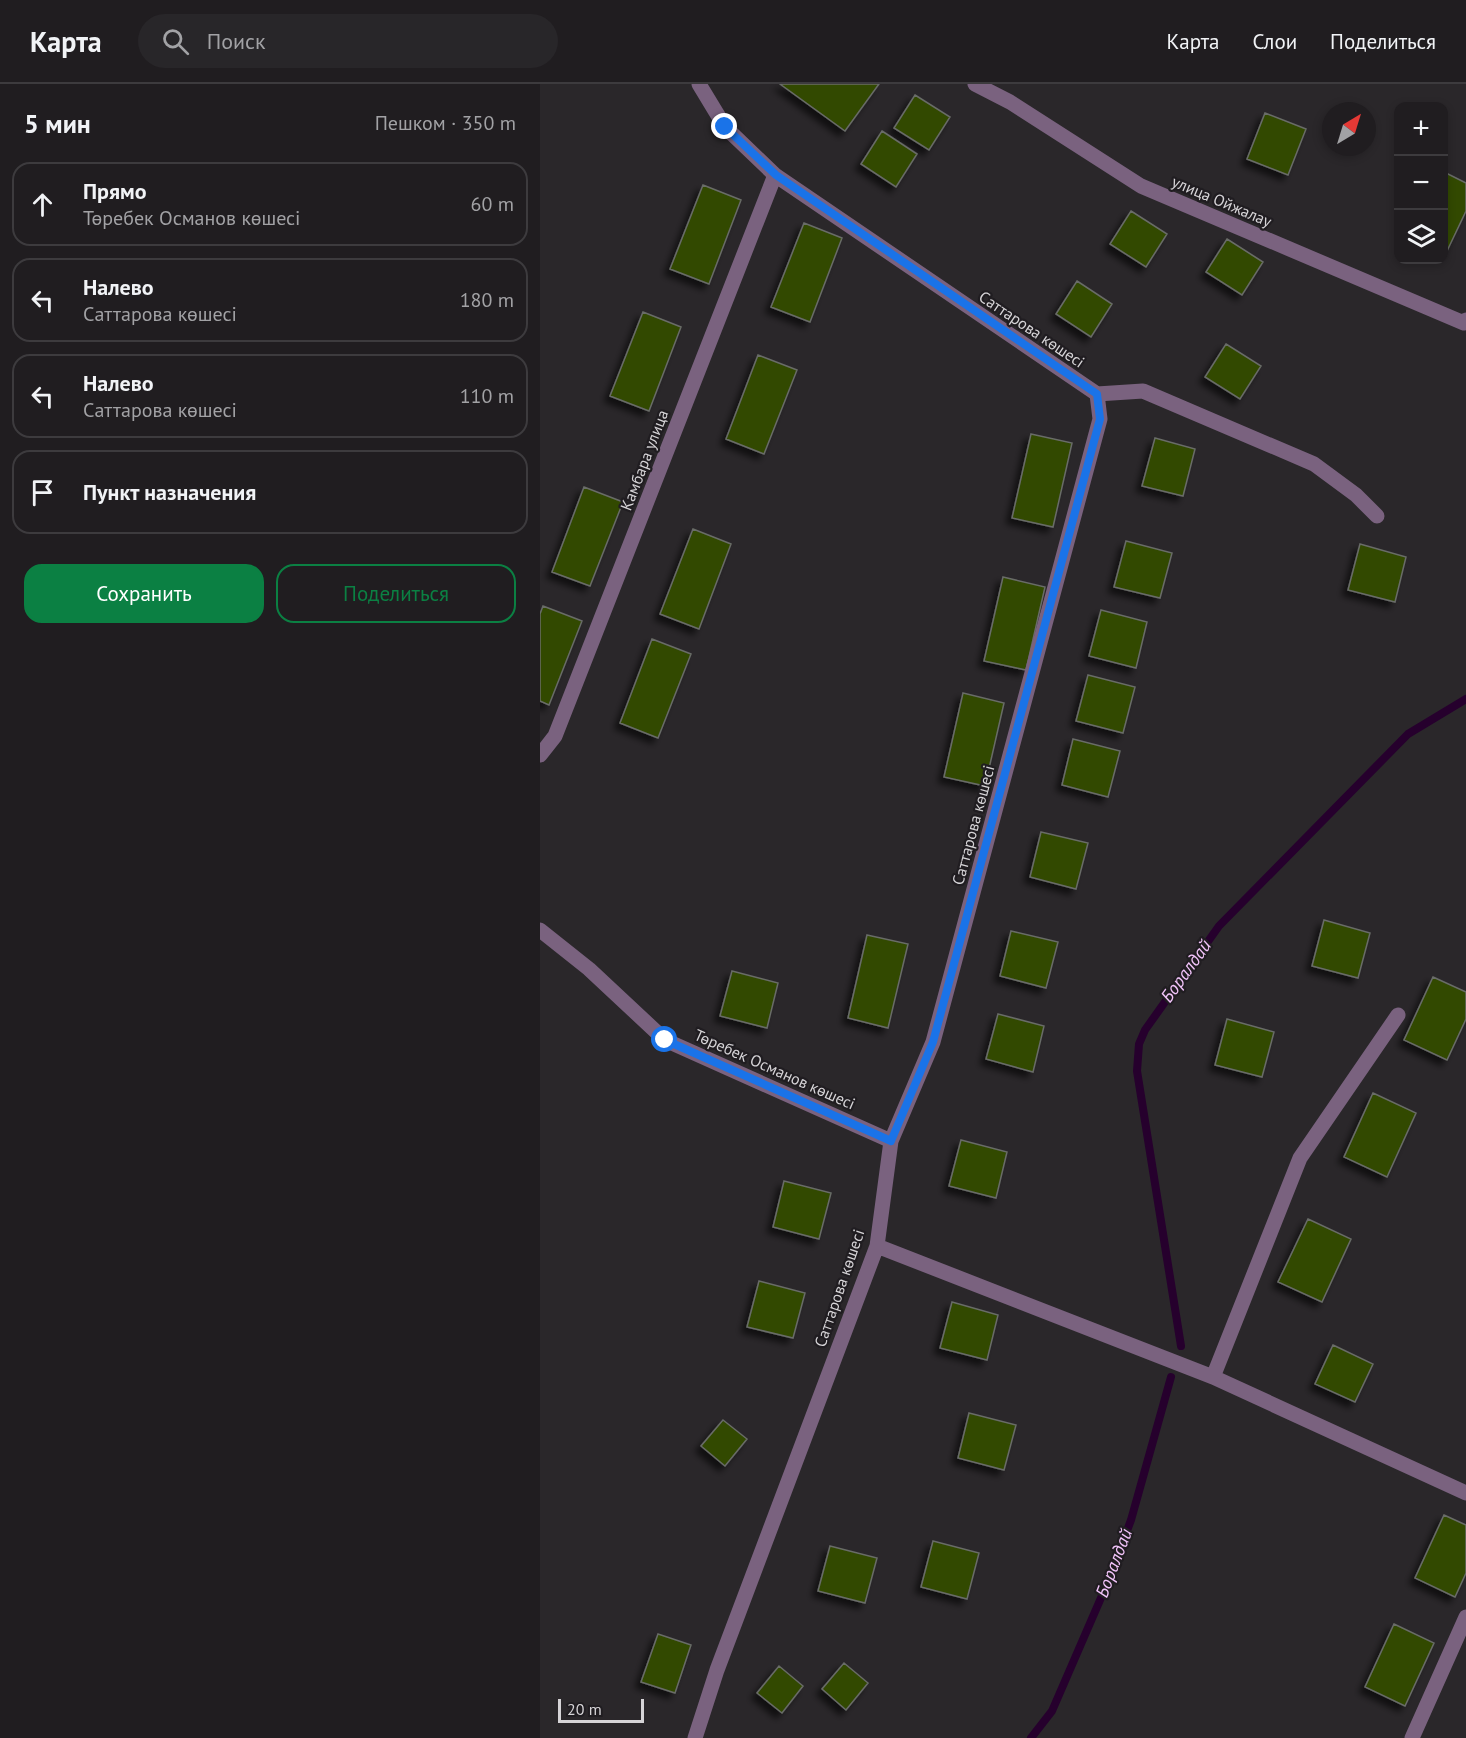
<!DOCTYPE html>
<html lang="ru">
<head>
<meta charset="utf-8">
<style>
  body { margin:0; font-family:"PT Sans",sans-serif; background:#282629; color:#f1f3f6 }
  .controls { position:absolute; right:18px; top:18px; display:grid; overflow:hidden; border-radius:12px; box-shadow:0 3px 9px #0003 }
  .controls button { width:54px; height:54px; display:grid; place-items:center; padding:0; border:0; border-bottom:2px solid #3d3b3e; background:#201d20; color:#f1f3f6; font:30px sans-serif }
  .compass { position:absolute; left:782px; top:18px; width:54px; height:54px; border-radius:50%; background:#201d20; box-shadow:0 3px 9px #0003; rotate:38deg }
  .scale { position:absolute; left:18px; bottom:15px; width:86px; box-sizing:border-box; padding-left:6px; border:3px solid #d6d4d7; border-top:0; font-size:16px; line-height:21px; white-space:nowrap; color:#d6d4d7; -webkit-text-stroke:4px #201d21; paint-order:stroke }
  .stop { position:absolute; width:18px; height:18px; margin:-14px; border:4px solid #1a73e8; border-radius:50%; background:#fff }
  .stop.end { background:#1a73e8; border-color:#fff; box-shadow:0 2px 6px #0008 }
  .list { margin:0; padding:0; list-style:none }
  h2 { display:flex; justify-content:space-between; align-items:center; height:78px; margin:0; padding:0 24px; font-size:26px }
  h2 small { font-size:20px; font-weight:400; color:#a2a2a5 }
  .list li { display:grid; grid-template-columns:39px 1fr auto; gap:18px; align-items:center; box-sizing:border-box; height:84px; margin:0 12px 12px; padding:0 12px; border:2px solid #3d3b3e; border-radius:18px }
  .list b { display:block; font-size:22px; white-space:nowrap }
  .list p { margin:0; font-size:20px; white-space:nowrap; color:#a2a2a5 }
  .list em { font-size:20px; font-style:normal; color:#a2a2a5 }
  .actions { display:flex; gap:12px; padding:18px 24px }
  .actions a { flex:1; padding:14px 0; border:2px solid #0b8043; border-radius:18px; text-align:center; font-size:21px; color:#0b8043 }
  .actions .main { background:#0b8043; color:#fff }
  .icon { flex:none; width:33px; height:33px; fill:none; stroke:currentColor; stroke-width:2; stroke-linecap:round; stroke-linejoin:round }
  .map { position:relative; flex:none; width:926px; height:1654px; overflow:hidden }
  header { display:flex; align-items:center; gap:36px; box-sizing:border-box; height:84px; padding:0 30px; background:#201d20; border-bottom:2px solid #3d3b3e }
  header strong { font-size:28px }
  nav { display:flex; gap:33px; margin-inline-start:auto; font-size:21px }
  .search { width:420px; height:54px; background:#282629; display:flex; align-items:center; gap:15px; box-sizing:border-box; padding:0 21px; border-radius:33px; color:#a2a2a5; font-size:22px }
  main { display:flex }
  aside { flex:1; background:#201d20 }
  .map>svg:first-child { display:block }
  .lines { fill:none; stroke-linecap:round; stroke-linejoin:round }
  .stream { stroke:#26002d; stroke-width:8 }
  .building { fill:#314802; stroke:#696c67; stroke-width:1.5; filter:url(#shadow) }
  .minor { stroke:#7a627f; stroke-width:15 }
  .route { stroke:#1a73e8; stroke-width:8 }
  .labels { text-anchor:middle; stroke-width:4.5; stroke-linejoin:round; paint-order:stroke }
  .street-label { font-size:16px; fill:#d6d4d7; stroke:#201d21 }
  .water-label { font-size:18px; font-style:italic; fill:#f2c4fa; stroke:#201d21 }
</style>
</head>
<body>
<header>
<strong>Карта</strong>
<div class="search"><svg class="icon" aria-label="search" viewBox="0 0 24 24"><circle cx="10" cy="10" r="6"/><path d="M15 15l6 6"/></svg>Поиск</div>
<nav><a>Карта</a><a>Слои</a><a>Поделиться</a></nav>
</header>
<main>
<aside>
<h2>5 мин<small>Пешком · 350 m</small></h2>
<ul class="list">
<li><svg class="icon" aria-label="ahead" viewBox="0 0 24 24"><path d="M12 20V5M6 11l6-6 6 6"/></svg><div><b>Прямо</b><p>Төребек Османов көшесі</p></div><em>60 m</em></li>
<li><svg class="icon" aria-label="left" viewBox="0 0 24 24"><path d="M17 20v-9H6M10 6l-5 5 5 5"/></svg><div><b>Налево</b><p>Саттарова көшесі</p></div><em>180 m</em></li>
<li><svg class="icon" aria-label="left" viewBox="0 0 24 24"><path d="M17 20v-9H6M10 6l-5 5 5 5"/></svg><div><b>Налево</b><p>Саттарова көшесі</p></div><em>110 m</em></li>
<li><svg class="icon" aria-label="arrive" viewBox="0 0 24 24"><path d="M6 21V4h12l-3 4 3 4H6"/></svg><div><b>Пункт назначения</b></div></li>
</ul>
<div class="actions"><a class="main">Сохранить</a><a>Поделиться</a></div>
</aside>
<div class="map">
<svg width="926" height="1654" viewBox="0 0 926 1654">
  <defs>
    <filter id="shadow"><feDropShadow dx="-5.5" dy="5.5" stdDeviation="3" flood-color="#0009"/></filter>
  </defs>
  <rect width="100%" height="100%" fill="#2a272a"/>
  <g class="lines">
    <path class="stream" d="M641,1262L597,987L599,960L605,946L679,842L868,650L926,615
      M491,1654L512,1627L567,1500L591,1436L631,1293"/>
  </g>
  <path class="building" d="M240,0H339L305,47Z
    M375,11L410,33L389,66L354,44Z
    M725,29L766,45L748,91L707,75Z
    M342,47L377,70L356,103L321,80Z
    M904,88L926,99V127L907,167L904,165Z
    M163,101L201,116L169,200L130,185Z
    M591,127L627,150L606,183L570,160Z
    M264,139L302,154L270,238L231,223Z
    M687,155L723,178L702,211L666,188Z
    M537,197L572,220L551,253L516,230Z
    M103,228L141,243L109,327L70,312Z
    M686,260L721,282L700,315L665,293Z
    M218,271L257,286L224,370L186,355Z
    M491,350L532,359L513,443L472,434Z
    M615,354L655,365L643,412L602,402Z
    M44,403L83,418L50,502L12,488Z
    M153,445L191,460L159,545L120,530Z
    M586,457L632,469L620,514L574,503Z
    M820,460L866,473L855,518L808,506Z
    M463,493L505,503L486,586L444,577Z
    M3,522L42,537L9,621L0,617V530Z
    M561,526L607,538L596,584L549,572Z
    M112,555L151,570L118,654L80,639Z
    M548,591L595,603L583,649L536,637Z
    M423,609L464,619L445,702L404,693Z
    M533,655L580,667L568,713L522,701Z
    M501,748L548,759L536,805L490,793Z
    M784,836L830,849L818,894L772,882Z
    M471,847L518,858L506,904L460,892Z
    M327,851L368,860L348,944L308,934Z
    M192,887L238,899L227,944L180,932Z
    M893,893L926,908V935L907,976L864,956Z
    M458,930L504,942L493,988L446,975Z
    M687,935L734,948L722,993L675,981Z
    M833,1009L876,1029L847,1093L804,1073Z
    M421,1056L467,1068L456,1114L409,1102Z
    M244,1097L291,1109L279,1155L233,1143Z
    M768,1135L811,1155L782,1218L738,1198Z
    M219,1197L265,1209L253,1254L207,1243Z
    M412,1218L458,1231L447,1276L400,1264Z
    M793,1261L833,1280L815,1318L775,1300Z
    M429,1329L476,1341L464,1386L418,1374Z
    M183,1336L207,1355L185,1382L161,1362Z
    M904,1431L926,1441V1489L915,1513L875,1494Z
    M393,1457L439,1469L427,1515L381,1503Z
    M290,1462L337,1474L325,1519L278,1507Z
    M854,1540L894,1559L865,1622L825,1603Z
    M118,1550L151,1561L135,1609L101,1598Z
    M304,1579L328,1599L306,1626L282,1605Z
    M239,1582L263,1602L242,1629L217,1609Z"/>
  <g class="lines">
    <path class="minor" d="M435,0L470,18L601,102L924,239L926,236
      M557,310L603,307L774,380L816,411L837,432
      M0,671L15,652L235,91
      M0,846L49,885L125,956L351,1057
      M337,1162L673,1293L926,1409
      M673,1293L760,1074L858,931
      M155,1654L177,1586L337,1162L351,1057L393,958L560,335L557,310L235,91L185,43L159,0
      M872,1654L926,1533"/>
  </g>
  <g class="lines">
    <path class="route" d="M125,956L351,1057L393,958L560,335L557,310L236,91L185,43"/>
  </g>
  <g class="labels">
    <g class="street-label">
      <text transform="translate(682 117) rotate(23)" y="6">улица Ойжалау</text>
      <text transform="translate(492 245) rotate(34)" y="6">Саттарова көшесі</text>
      <text transform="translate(104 376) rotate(-69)" y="6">Камбара улица</text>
      <text transform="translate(433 741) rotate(-75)" y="6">Саттарова көшесі</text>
      <text transform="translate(235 985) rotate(24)" y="6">Төребек Османов көшесі</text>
      <text transform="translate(299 1204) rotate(-71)" y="6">Саттарова көшесі</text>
    </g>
    <g class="water-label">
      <text transform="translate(646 887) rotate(-54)" y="6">Боралдай</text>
      <text transform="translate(574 1479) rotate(-69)" y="6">Боралдай</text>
    </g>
  </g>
</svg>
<div class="controls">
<button>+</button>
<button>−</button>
<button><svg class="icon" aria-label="layers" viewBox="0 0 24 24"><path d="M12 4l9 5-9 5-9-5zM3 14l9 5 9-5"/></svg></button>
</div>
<svg class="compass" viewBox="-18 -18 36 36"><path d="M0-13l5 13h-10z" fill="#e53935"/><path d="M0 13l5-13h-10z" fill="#a2a2a5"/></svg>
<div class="scale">20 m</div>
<div class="stop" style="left:125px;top:956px"></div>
<div class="stop end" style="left:185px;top:43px"></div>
</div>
</main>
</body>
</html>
